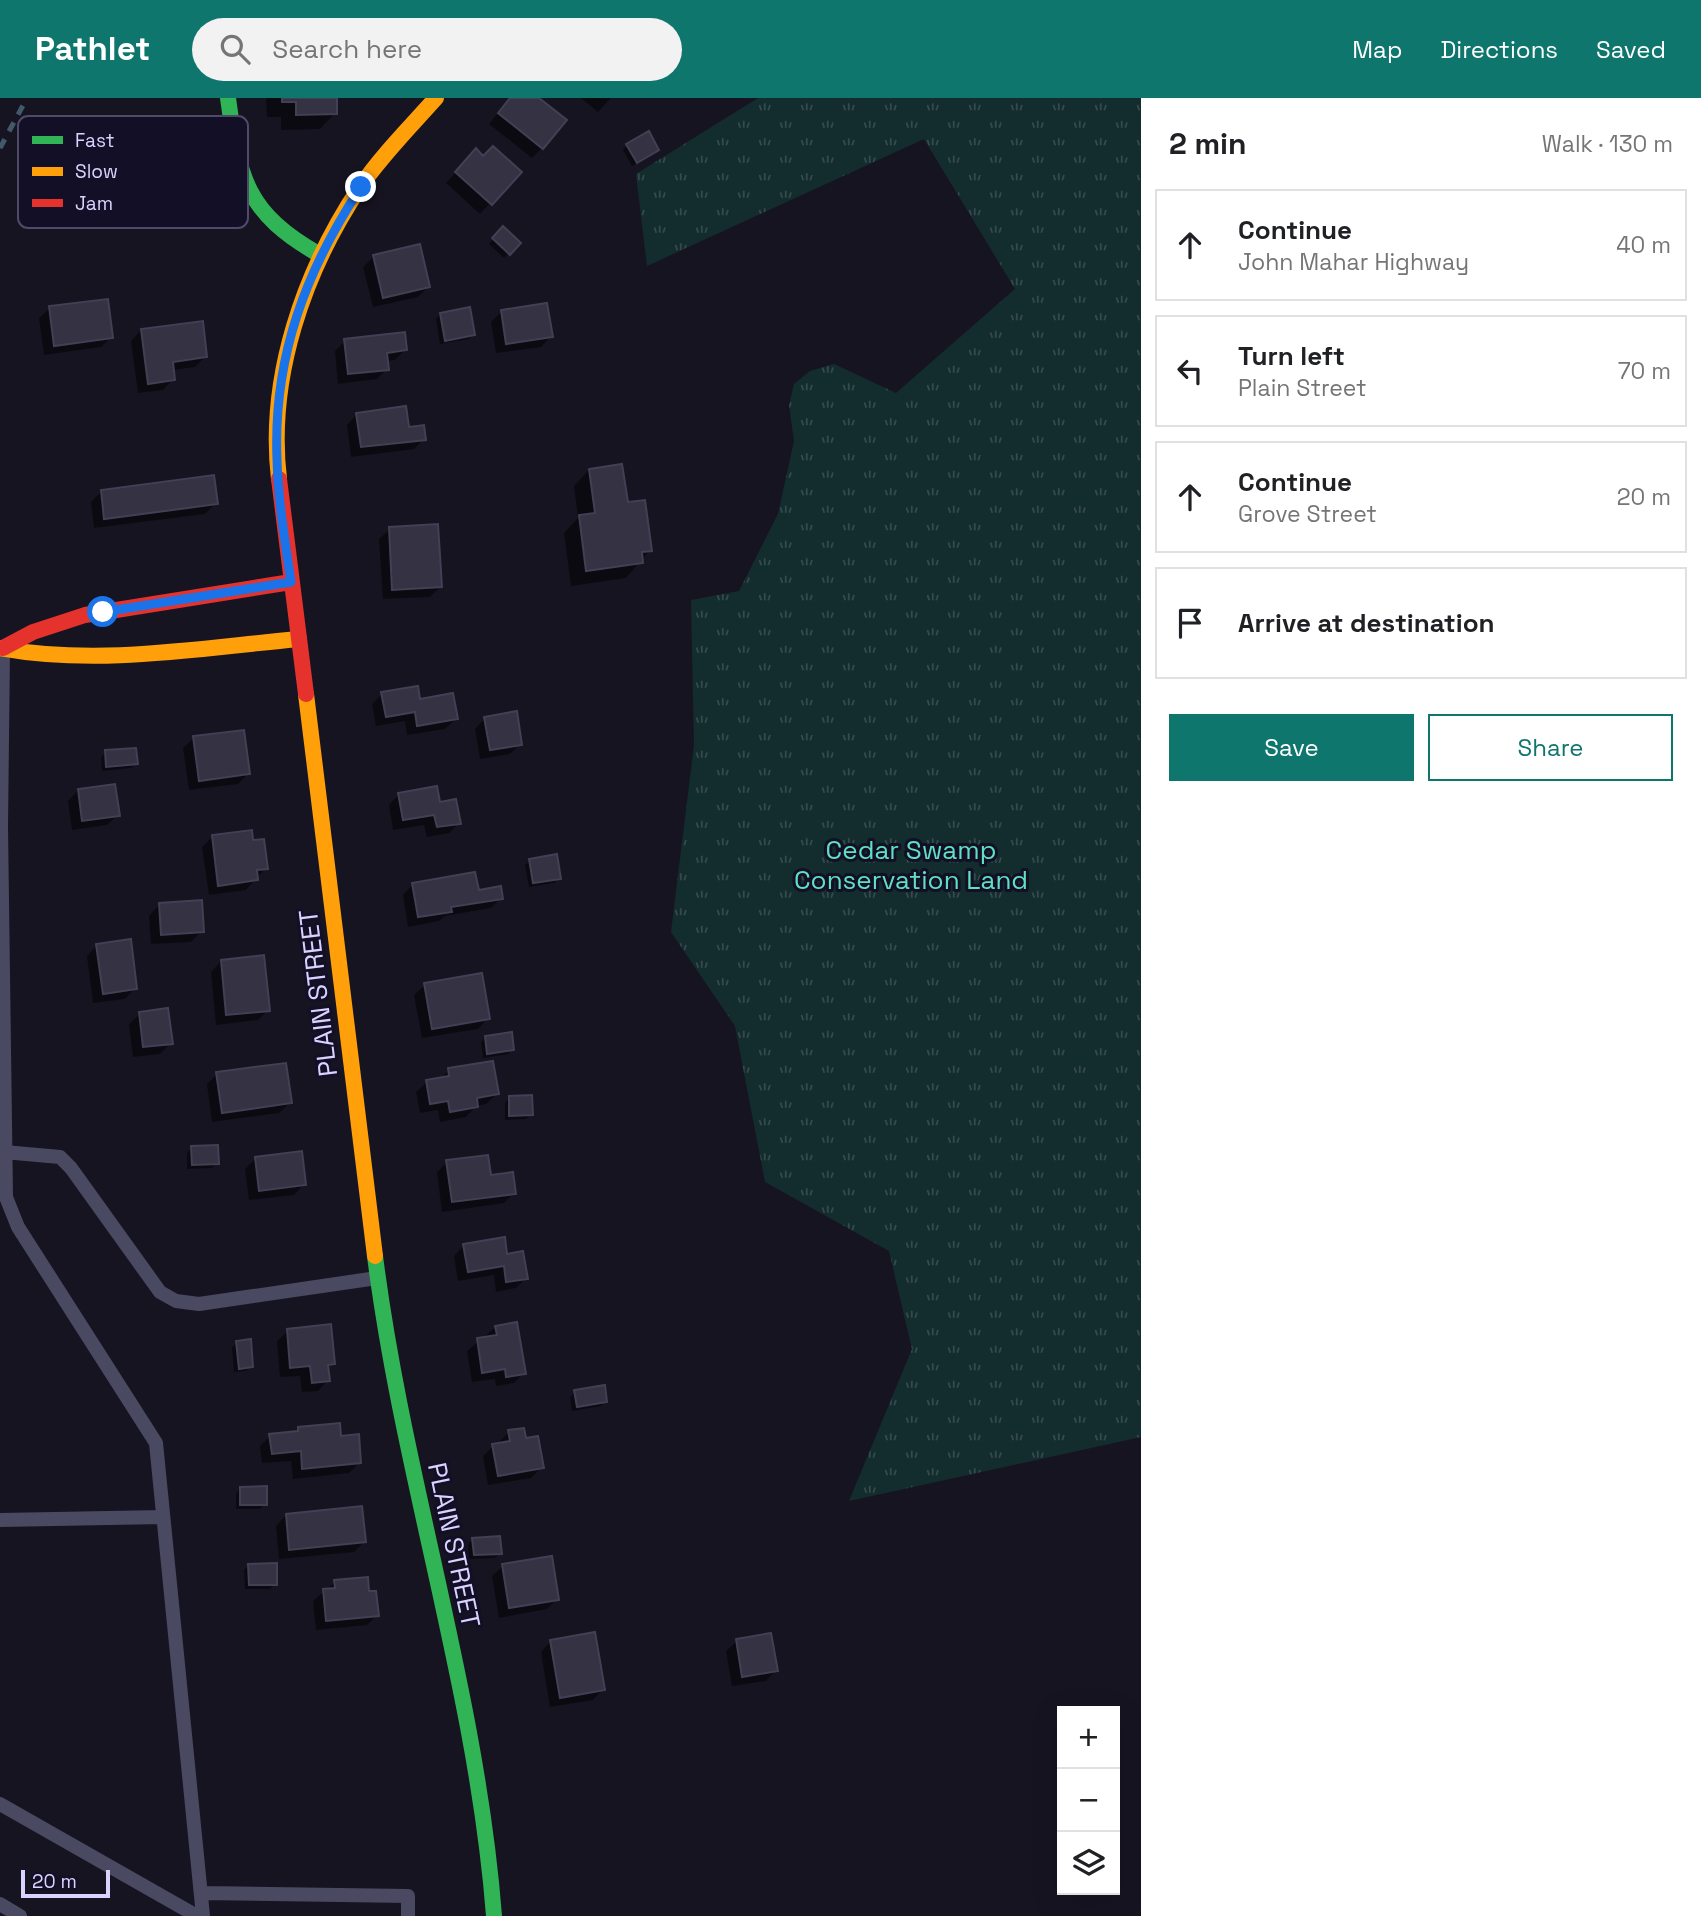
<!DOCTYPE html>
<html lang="en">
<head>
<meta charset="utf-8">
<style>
  body { margin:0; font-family:"Space Grotesk",sans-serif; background:#f2f2f2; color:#202124 }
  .controls { position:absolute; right:21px; bottom:21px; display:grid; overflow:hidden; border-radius:0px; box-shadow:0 7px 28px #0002 }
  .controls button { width:63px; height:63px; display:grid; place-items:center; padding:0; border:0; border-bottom:2px solid #e0e0e0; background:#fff; color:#202124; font:35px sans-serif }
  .scale { position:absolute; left:21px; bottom:18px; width:89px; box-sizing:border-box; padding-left:7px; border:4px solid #d9d4ff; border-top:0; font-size:19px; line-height:24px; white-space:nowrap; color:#d9d4ff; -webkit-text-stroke:5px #130f26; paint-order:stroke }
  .stop { position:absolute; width:21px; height:21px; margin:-16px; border:5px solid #1a73e8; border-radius:50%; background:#fff }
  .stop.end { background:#1a73e8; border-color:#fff; box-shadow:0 2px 7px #0008 }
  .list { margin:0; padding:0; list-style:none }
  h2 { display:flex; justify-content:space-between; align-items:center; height:91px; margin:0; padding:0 28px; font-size:30px }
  h2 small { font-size:23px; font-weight:400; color:#757577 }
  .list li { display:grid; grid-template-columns:46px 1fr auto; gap:21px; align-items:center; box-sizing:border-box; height:112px; margin:0 14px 14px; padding:0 14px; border:2px solid #e0e0e0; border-radius:0px }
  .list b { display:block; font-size:26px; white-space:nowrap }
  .list p { margin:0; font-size:23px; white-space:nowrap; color:#757577 }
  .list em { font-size:23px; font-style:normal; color:#757577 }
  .actions { display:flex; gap:14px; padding:21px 28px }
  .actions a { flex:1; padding:16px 0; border:2px solid #0f766e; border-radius:0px; text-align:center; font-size:24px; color:#0f766e }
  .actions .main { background:#0f766e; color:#fff }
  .icon { flex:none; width:38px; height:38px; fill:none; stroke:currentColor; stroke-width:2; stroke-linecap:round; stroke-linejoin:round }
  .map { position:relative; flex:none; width:1141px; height:1818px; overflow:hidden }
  header { display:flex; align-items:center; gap:42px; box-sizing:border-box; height:98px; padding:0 35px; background:#0f766e; color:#fff }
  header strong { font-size:33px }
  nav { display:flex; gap:38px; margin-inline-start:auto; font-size:24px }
  .search { width:490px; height:63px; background:#f2f2f2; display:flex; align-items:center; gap:18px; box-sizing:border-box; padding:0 24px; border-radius:38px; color:#757577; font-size:26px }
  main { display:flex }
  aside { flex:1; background:#fff }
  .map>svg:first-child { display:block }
  .park { fill:url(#park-tufts) }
  .shadow { fill:#0007 }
  .building { fill:#343243; stroke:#433f54; stroke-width:2 }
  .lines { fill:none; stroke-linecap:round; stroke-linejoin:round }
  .lane { stroke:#4a4962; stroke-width:14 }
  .fast { stroke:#30b455; stroke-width:16 }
  .slow { stroke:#ff9f0a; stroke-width:16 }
  .jam { stroke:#e5322d; stroke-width:16 }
  .rail { stroke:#43596b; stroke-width:5; stroke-dasharray:10 9; stroke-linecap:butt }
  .route { stroke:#1a73e8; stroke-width:9 }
  .labels { text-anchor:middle; stroke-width:6; stroke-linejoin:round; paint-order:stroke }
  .park-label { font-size:26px; fill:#5fe0c0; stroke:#130f26 }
  .street-label { font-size:26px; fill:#d9d4ff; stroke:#130f26 }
  .key { fill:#130f26; stroke:#4e4a67; stroke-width:2 }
  .key-label { font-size:19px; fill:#d9d4ff }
</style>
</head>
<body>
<header>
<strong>Pathlet</strong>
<div class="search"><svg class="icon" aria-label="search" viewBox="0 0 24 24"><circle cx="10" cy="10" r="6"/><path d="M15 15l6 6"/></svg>Search here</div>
<nav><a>Map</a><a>Directions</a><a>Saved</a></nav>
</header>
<main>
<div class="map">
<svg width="1141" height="1818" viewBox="0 0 1141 1818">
  <defs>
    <pattern id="park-tufts" width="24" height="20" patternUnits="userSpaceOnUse" patternTransform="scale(1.75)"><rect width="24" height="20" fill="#132c2d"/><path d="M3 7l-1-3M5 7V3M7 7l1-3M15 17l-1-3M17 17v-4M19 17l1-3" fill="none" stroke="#354a4c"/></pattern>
  </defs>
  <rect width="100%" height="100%" fill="#161421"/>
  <path class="park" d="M758,0H1141V1339L849,1403L912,1251L889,1153L765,1084L735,928L671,834L694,647L691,502L739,493L778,416L794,343L789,307L794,286L810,273L834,266L896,295L1015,191L924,41L647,168L636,76Z"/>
  <path class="shadow" d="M266,0H335V15L320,31L281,32V19H267Z
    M510,0H537L542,50L532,60L489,26Z
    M581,0H611L598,14Z
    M627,47L657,52L632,68L623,52Z
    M483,60L519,74L480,116L446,85L466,63Z
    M503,130L519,145L504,160L489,146Z
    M373,159L428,189L418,199L373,209L363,169Z
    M50,210L111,239L101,249L44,257L39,220Z
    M502,213L551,238L541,249L496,255L491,224Z
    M440,216L473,237L469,241L440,246L436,221Z
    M141,232L205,259L195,269L172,272L173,281L163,292L138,295L131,243Z
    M345,243L405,252L395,262L386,263L387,271L377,281L338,286L335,253Z
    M357,316L408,331L424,341L414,351L351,359L347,327Z
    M589,372L626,406L650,452L626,480L571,488L564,435L578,420L574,388Z
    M102,393L216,405L205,416L94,430L91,404Z
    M390,431L440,489L430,499L383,501L379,441Z
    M382,596L419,603L456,621L445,631L407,637L405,623L376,628L372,606Z
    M485,620L520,646L510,656L480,661L475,631Z
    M194,640L248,676L238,686L189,692L183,650Z
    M106,654L136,666L131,670L102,673L101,659Z
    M78,692L118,717L107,727L72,732L68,703Z
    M399,696L459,725L449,735L427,739L424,727L393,732L389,707Z
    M213,738L252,744L266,770L246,792L209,797L202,749Z
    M530,763L559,780L554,785L529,789L525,767Z
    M413,786L477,794L501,800L491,810L445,818L439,823L408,829L403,797Z
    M159,807L202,833L191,844L151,846L149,818Z
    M97,847L135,890L125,901L93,905L87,858Z
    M221,863L268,912L258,922L216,927L211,874Z
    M425,887L488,920L478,931L422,940L414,897Z
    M140,916L171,945L160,956L133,959L129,926Z
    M485,939L513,952L508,956L483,960L481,944Z
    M449,972L497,996L486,1006L476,1008L466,1019L440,1024L438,1012L420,1015L416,994L427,984L439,982Z
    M217,976L290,1005L279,1015L212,1024L207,986Z
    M509,1000L531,1016L526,1021L505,1022V1005Z
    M192,1050L217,1065L212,1070L187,1071V1055Z
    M256,1060L304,1086L294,1097L249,1102L245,1071Z
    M447,1064L489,1079L514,1095L504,1105L442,1114L437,1074Z
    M464,1147L506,1158L526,1180L516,1190L496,1194L494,1177L458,1183L454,1158Z
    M496,1229L524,1275L514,1285L496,1288L495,1281L472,1284L467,1253Z
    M288,1233L333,1265L327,1271L328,1282L318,1293L302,1294L300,1278L280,1279L277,1243Z
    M237,1245L251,1268L246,1273L234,1274L232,1249Z
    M575,1294L605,1304L601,1308L572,1313L570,1299Z
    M298,1331L339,1340L359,1365L349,1375L293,1381L291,1363L262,1365L260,1348L270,1338L294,1335Z
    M509,1334L525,1342L542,1369L531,1380L488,1387L483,1358L493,1348L499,1347V1344Z
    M241,1390L265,1406L260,1411H236V1395Z
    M286,1417L364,1444L354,1454L279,1461L276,1428Z
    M473,1442L500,1455L495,1460L469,1461L468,1446Z
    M249,1467L275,1486L270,1491H245L244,1472Z
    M503,1468L557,1501L547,1511L499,1520L492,1478Z
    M335,1484L367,1495L377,1517L367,1527L316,1532L313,1503Z
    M551,1543L603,1591L593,1602L550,1609L541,1554Z
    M737,1543L776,1572L766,1583L732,1588L726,1553Z"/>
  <path class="building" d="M282,0H337V16L296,17V4H282Z
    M510,0H539L567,22L543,51L498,15Z
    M649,33L659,52L637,65L626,46Z
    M493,48L522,74L492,107L455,74L476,50L483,58Z
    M503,128L521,145L510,157L492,140Z
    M420,146L430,189L383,200L373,157Z
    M108,201L113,240L54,248L49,208Z
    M547,205L553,239L506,246L501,212Z
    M470,209L475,237L445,243L440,215Z
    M203,223L207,259L173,264L175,282L148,286L141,231Z
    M405,234L407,252L387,255L389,272L348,276L344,241Z
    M406,308L409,329L424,327L426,342L361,349L356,315Z
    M622,366L628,404L645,402L652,453L642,454L643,465L586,473L579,417L595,415L589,371Z
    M214,377L218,406L104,421L101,392Z
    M438,426L442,489L392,492L389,429Z
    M418,588L420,601L453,595L458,621L417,628L415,614L386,619L381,594Z
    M517,613L522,647L490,652L484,619Z
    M244,632L250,676L199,683L193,638Z
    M136,650L138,666L106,669L105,652Z
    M115,686L120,718L82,723L78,691Z
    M437,688L440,704L456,701L461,726L437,729L434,717L403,722L398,695Z
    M252,732L253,742L264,741L268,771L257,772L258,782L218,788L212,737Z
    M557,756L561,781L533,785L529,761Z
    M475,774L479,792L501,788L503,801L451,809L452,814L418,819L412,785Z
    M202,802L204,834L161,837L159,805Z
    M131,841L137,891L103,896L96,846Z
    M264,857L270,913L226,917L221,862Z
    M482,875L490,921L432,931L424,885Z
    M168,910L173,946L143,949L139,914Z
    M512,934L514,952L487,956L485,938Z
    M493,963L499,996L477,1000L478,1009L450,1014L448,1003L430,1006L426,982L449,978L448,970Z
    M286,965L292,1005L222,1015L216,974Z
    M532,997L533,1017L509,1018V998Z
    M218,1047L219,1066L192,1067L191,1048Z
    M302,1053L306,1087L259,1093L255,1059Z
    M488,1057L491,1077L513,1074L516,1096L452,1104L446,1062Z
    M505,1139L507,1156L523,1153L528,1181L506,1184L504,1168L468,1174L463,1146Z
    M517,1224L526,1276L506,1279L505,1271L482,1275L477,1240L497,1237L495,1228Z
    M331,1226L335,1266L328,1267L330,1283L312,1285L310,1268L290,1270L287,1231Z
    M251,1241L253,1269L239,1271L236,1243Z
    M605,1287L607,1304L577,1309L574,1292Z
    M340,1325L341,1338L359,1336L361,1365L302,1371L301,1353L272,1356L269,1336L298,1333V1329Z
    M524,1330L526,1340L538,1338L544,1370L498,1378L492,1346L510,1343L508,1332Z
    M267,1388V1407H240V1389Z
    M362,1408L366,1444L289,1452L286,1416Z
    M500,1438L502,1456L474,1457L472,1440Z
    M552,1458L559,1502L509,1510L502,1466Z
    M277,1465V1487H249L248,1466Z
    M368,1479L369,1493H376L379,1518L326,1523L323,1491L335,1490L334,1482Z
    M595,1534L605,1592L560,1600L550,1542Z
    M771,1535L778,1573L742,1579L736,1541Z"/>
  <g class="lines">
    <path class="lane" d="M3,552L1,729L6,1099L18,1129L156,1345L203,1818
      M4,1054L60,1059L71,1070L160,1194L176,1203L199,1206L377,1180
      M0,1422L163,1419
      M0,1706L197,1818
      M201,1795L408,1798V1818
      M0,1806L20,1818"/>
    <path class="fast" d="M228,0C239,81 246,115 320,157
      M375,1158C403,1380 477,1595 494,1818"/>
    <path class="slow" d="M279,381C267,279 304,173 360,89C382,57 410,29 436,0
      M0,550C99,568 200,550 299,541
      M306,596L375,1158"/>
    <path class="jam" d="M279,381L306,596
      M3,550L33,534L85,517L291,484"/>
    <path class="rail" d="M0,50L27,0"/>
  </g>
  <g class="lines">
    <path class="route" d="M103,514L291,484C285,443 278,402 277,361C273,259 306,172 361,89"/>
  </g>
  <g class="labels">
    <g class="park-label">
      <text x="911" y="761">Cedar Swamp<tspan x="911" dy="30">Conservation Land</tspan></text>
    </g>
    <g class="street-label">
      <text transform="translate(318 895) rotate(-97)" y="9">PLAIN STREET</text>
      <text transform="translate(454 1447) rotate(78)" y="9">PLAIN STREET</text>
    </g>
  </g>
  <rect x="18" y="18" width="230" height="112" rx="10" class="key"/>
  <rect x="32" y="38" width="31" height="8" fill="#30b455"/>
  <rect x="32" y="69" width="31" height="9" fill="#ff9f0a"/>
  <rect x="32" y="101" width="31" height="8" fill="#e5322d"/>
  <g class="key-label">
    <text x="75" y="49">Fast</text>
    <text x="75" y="80">Slow</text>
    <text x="75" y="112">Jam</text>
  </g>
</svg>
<div class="controls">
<button>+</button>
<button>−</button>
<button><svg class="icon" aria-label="layers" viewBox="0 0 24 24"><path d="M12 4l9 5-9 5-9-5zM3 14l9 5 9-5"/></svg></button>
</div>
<div class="scale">20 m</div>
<div class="stop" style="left:103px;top:514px"></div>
<div class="stop end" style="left:361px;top:89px"></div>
</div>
<aside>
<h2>2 min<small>Walk · 130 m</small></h2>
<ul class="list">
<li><svg class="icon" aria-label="ahead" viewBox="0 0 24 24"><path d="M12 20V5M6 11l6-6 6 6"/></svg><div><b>Continue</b><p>John Mahar Highway</p></div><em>40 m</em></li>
<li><svg class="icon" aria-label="left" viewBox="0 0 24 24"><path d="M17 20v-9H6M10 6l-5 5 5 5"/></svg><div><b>Turn left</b><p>Plain Street</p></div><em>70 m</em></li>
<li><svg class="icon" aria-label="ahead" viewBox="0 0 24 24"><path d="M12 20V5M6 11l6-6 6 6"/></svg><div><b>Continue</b><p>Grove Street</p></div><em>20 m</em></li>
<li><svg class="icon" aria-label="arrive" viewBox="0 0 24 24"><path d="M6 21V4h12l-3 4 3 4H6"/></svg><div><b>Arrive at destination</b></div></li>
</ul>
<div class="actions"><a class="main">Save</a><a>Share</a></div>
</aside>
</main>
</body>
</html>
